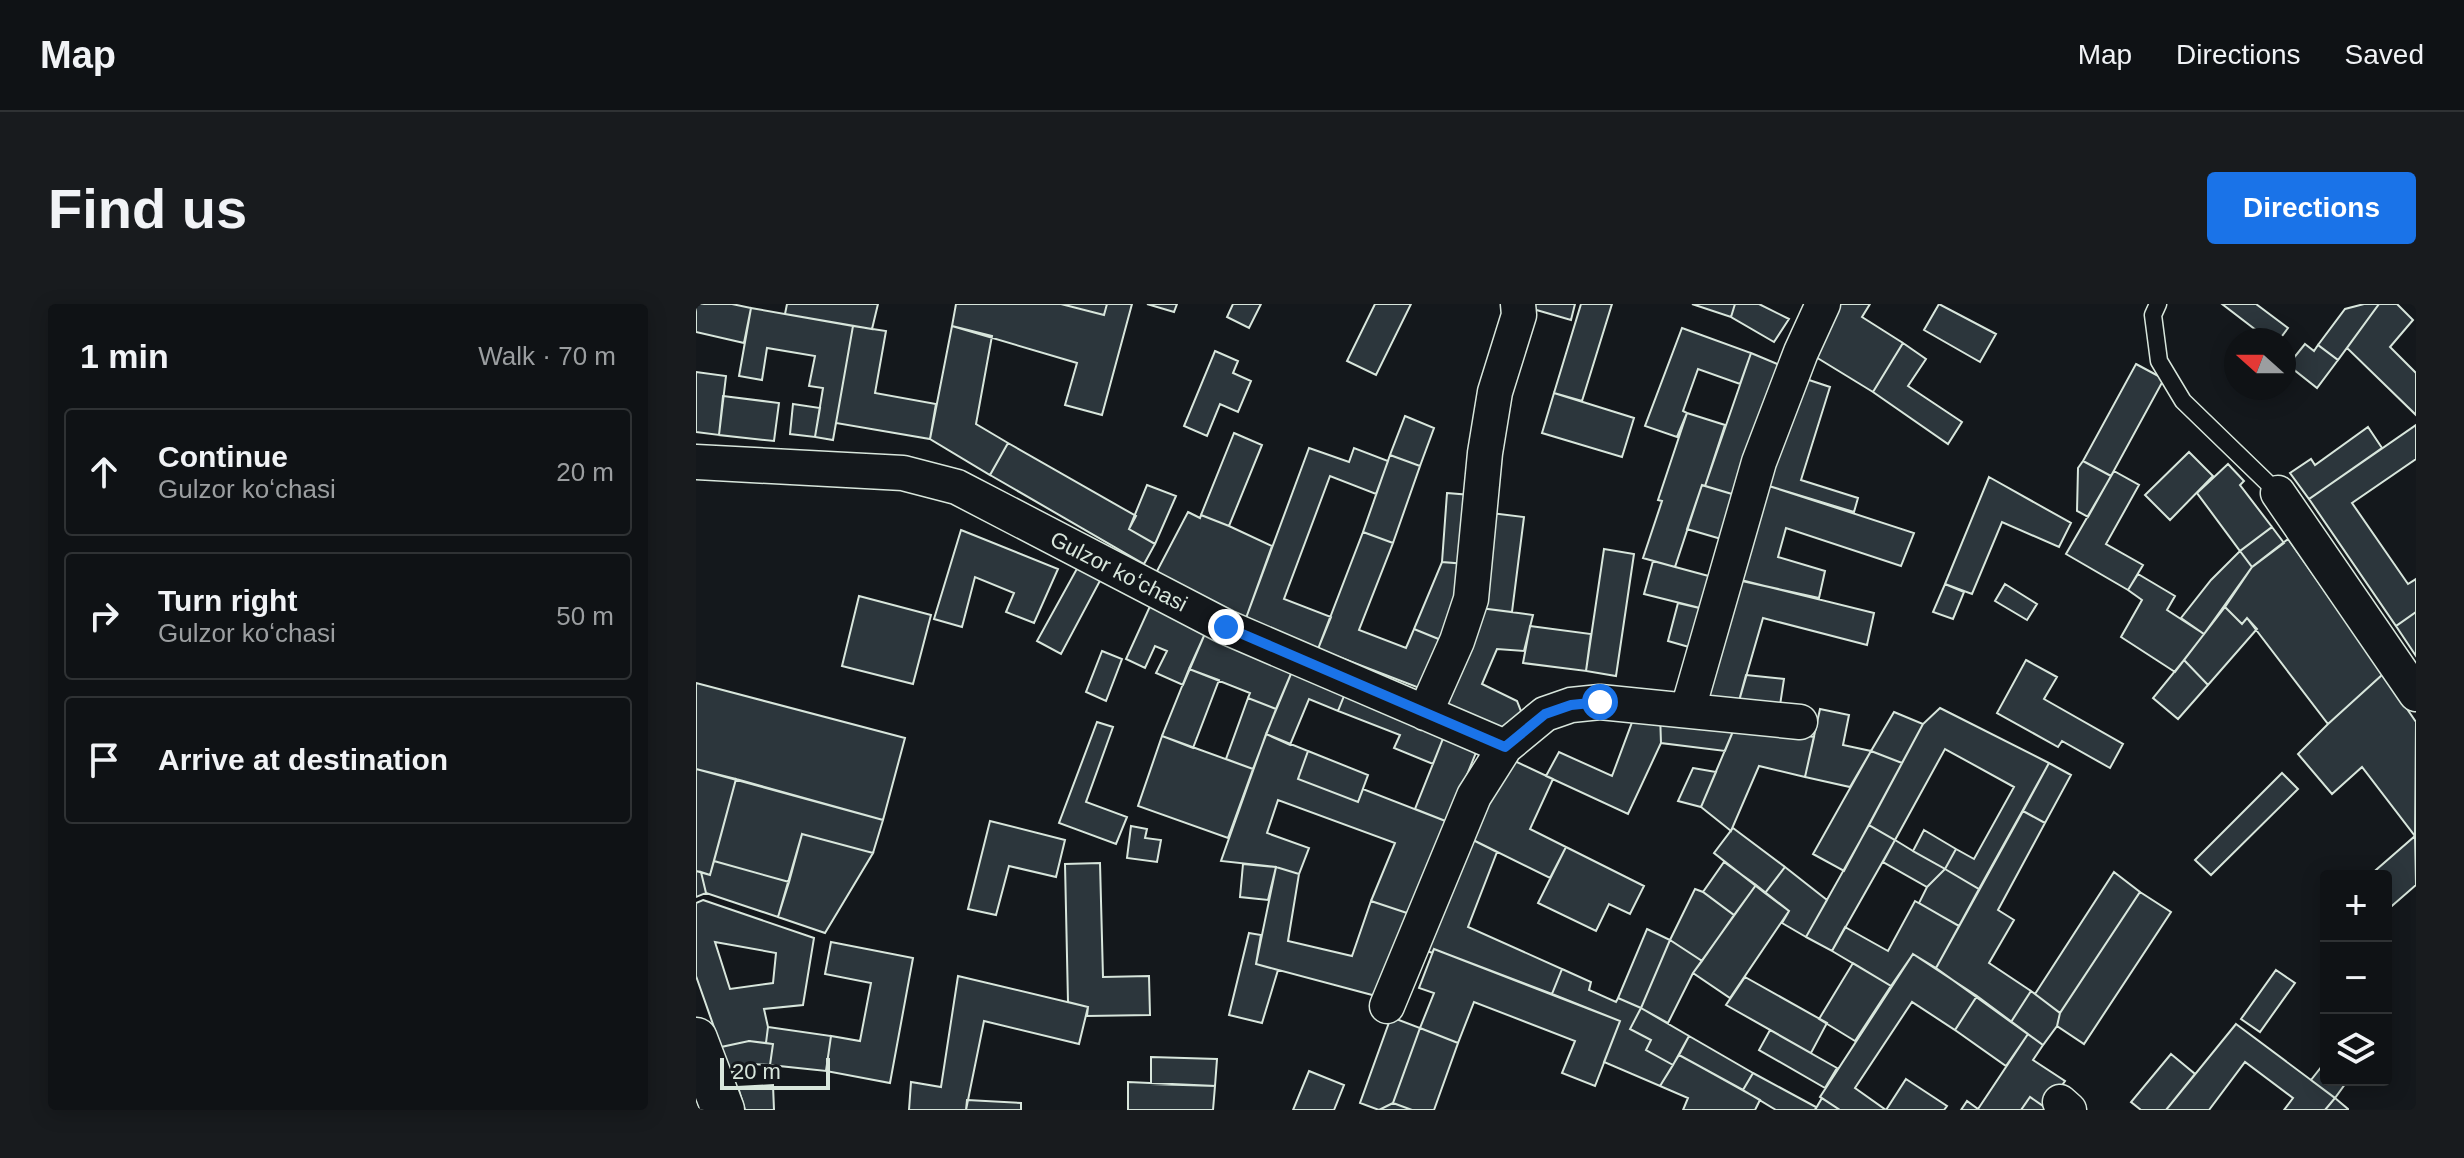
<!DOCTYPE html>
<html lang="en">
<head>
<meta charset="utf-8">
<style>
  body { margin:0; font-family:Helvetica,sans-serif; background:#181b1e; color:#f1f3f6 }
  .controls { position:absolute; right:24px; bottom:24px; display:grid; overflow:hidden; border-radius:8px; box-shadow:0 4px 20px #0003 }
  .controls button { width:72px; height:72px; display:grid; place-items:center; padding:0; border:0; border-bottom:2px solid #2f3234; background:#0f1215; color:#f1f3f6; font:40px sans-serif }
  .compass { position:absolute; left:1528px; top:24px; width:72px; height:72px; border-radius:50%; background:#0f1215; box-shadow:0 4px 20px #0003; rotate:291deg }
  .scale { position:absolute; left:24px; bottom:20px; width:110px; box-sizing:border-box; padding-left:8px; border:4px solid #d8e6dc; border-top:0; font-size:22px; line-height:28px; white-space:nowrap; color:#d8e6dc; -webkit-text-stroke:6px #14181c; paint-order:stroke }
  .stop { position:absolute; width:24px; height:24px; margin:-18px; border:6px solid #1a73e8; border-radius:50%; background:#fff }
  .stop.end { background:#1a73e8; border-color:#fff; box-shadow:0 2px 8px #0008 }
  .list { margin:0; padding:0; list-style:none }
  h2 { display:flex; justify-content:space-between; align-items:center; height:104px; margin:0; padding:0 32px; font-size:34px }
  h2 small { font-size:26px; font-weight:400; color:#9b9ea0 }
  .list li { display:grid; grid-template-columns:52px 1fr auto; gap:24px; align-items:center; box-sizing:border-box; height:128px; margin:0 16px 16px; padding:0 16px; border:2px solid #2f3234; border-radius:8px }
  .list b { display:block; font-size:30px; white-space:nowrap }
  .list p { margin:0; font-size:26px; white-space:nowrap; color:#9b9ea0 }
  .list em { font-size:26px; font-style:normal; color:#9b9ea0 }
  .icon { flex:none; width:44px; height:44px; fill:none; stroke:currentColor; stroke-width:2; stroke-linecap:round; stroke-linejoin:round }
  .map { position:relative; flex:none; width:1720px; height:806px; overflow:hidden; border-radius:8px }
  header { display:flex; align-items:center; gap:48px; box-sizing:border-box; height:112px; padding:0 40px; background:#0f1215; border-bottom:2px solid #2f3234 }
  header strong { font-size:38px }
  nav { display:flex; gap:44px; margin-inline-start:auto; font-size:28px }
  .intro { display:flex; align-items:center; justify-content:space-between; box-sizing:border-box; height:192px; padding:0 48px }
  h1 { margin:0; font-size:56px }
  .button { padding:20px 36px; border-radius:8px; background:#1a73e8; color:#fff; font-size:28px; font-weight:700 }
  main { display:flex; gap:48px; padding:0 48px }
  aside { flex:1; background:#0f1215; border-radius:8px; box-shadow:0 4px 20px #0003 }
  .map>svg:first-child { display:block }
  .building { fill:#2c363c; stroke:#d8e6dc; stroke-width:2; fill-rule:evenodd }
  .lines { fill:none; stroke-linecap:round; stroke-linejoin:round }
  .service-casing { stroke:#d8e6dc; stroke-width:19 }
  .minor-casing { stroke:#d8e6dc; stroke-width:37 }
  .tertiary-casing { stroke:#d8e6dc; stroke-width:45 }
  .service { stroke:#14181c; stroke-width:16 }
  .minor { stroke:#14181c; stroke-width:34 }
  .tertiary { stroke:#14181c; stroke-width:42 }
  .route { stroke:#1a73e8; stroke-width:10 }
  .labels { text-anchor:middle; stroke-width:6; stroke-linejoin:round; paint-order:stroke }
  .street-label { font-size:22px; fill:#d8e6dc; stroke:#14181c }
</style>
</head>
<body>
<header>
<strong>Map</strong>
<nav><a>Map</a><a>Directions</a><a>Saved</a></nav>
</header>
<div class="intro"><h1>Find us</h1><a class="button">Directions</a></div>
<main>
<aside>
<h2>1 min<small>Walk · 70 m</small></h2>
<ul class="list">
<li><svg class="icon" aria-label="ahead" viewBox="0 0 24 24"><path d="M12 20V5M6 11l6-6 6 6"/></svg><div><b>Continue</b><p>Gulzor koʻchasi</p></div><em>20 m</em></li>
<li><svg class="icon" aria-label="right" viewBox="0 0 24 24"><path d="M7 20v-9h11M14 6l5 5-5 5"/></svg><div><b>Turn right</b><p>Gulzor koʻchasi</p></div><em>50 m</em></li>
<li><svg class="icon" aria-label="arrive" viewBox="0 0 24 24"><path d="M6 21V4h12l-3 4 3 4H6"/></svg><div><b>Arrive at destination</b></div></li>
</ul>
</aside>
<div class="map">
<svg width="1720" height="806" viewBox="0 0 1720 806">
  <rect width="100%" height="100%" fill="#14181c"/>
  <path class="building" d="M0,0H36L55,4L48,39L0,28Z
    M91,0H182L176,25L89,10Z
    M260,0H365L408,11L411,0H436L406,111L369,101L381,59L256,22Z
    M365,0H411L408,11Z
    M451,0H481L478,8Z
    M537,0H565L553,24L531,13Z
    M679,0H715L680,71L651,57Z
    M838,0H879L875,16L837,5Z
    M885,0H916L886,97L858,89Z
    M996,0H1039L1035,13Z
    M1039,0H1063L1093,15L1078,38L1035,13Z
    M1139,0H1174L1166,13L1207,39L1177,88L1110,47Z
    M1243,0L1300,30L1284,58L1228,26Z
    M1526,0H1560L1592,24L1583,36H1573Z
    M1668,0H1683L1642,56L1622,41L1649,5Z
    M1683,0H1701L1717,16L1694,43L1720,69V111L1651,44Z
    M55,4L157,22L137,136L119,133L127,84L113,82L119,52L71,44L66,76L43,72Z
    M157,22L190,27L179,89L240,100L234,135L140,119Z
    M256,22L296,32L280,120L312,139L294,171L234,135Z
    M986,24L1055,49L1044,80L1002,65L987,107L991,109L981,133L949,122Z
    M1207,39L1230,55L1212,82L1266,118L1252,140L1177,88Z
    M1609,40L1618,47L1622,41L1642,56L1621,84L1592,61Z
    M519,47L542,57L537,69L555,77L542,108L524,100L511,132L488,122Z
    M1055,49L1086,62L1046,193L1009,182Z
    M1440,60L1468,75L1415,172L1387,157Z
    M0,68L30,72L23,131L0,128Z
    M1107,74L1134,83L1105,176L1162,194L1158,208L1073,182Z
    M858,89L938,114L926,153L846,129Z
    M27,92L83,99L78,137L23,131Z
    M97,100L124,104L119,133L94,130Z
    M991,109L1029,121L1009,182L1006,181L979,263L947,254L966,197L962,196Z
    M709,112L738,124L724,162L694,151Z
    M1720,121V155L1656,199L1712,280L1720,275V308L1700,322L1613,195Z
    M1672,123L1686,144L1613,195L1594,169L1615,155L1619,161Z
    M538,129L566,141L533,222L505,211Z
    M312,139L440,212L433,225L459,240L448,260L294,171Z
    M613,144L653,158L658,144L692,157L680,190L634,172L588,295L635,313L622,345L550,314Z
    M1493,148L1517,172L1474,216L1449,191Z
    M694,151L724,162L697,239L667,228Z
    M1387,157L1415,172L1392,213L1381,207L1382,164Z
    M1532,160L1548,177L1544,181L1576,223L1544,247L1501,189Z
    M1418,167L1443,181L1410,240L1447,261L1432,286L1370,250Z
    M1293,173L1375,219L1363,243L1306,218L1276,290L1249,280Z
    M451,181L480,192L459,240L433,225Z
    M1006,181L1046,193L1032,237L991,225Z
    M1073,182L1218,229L1205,262L1090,224L1082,253L1129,267L1123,294L1046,277Z
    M751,189L775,191L770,260L746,258Z
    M492,208L504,214L505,211L533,222L576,242L550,314L460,269Z
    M795,209L828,213L816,308L784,304Z
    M1576,223L1588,239L1556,263L1544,247Z
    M265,226L362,265L338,319L310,308L318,289L279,273L266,323L238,315Z
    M667,228L697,239L663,326L710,344L718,325L745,336L726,385L622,345Z
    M1592,235L1687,370L1632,420L1551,314L1546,320L1529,303L1556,263Z
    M908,245L938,250L920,372L890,367Z
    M1544,247L1556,263L1508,330L1485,314L1515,276Z
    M957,257L1020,274L1012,306L948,290Z
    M746,258L770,260L745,336L718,325Z
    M383,261L406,273L365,350L341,337Z
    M1442,270L1479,292L1471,306L1508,330L1479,368L1425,333L1446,296L1432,286Z
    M1037,274L1178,309L1171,341L1067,314L1041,404L1003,400Z
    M1249,280L1268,288L1257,315L1237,308Z
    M1309,280L1341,300L1331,316L1299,297Z
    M163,292L235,311L217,380L146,362Z
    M982,299L1012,306L1000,345L972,337Z
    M455,300L511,325L487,381L460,369L471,347L459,342L449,364L430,355Z
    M1529,303L1546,320L1551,314L1561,325L1512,381L1488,356Z
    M784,304L837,311L828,347L801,345L786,380L821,397L826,410L802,429L742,396Z
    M1720,308V352L1700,322Z
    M834,322L895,330L890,367L827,359Z
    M511,325L597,365L580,405L552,394L554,389L493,365Z
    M406,347L426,355L410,397L390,388Z
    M1330,356L1361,373L1348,395L1427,440L1414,464L1366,437L1362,443L1301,409Z
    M1488,356L1512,381L1482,415L1457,394Z
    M493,365L523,376L497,444L466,432Z
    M597,365L650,387L642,407L613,395L594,441L570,430Z
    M1687,370L1720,418L1719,532L1666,463L1636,490L1602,450L1632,420Z
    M1050,371L1088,375L1083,408L1041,404Z
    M0,379L209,434L187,516L0,465Z
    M650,387L748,432L737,460L698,444L704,431L642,407Z
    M552,394L580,405L557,465L530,455Z
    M1244,404L1353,459L1283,585L1249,565L1260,545L1278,555L1318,483L1249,445L1199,536L1173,521L1227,420Z
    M941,405L964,409L965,439L932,510L850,472L863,448L916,472Z
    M1124,405L1153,411L1147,441L1175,447L1154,483L1109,473Z
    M1198,408L1227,420L1206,459L1175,447Z
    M964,409L1040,420L1029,447L965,439Z
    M401,418L417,423L390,498L431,513L420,540L363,519Z
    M1040,420L1118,433L1109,473L1063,462L1035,527L1005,503Z
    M570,430L612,447L602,475L662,498L667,485L752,518L714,610L675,597L699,539L582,496L571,529L613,544L603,570L580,563L525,557Z
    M466,432L557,465L532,534L442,502Z
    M748,432L781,446L752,518L719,505Z
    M612,447L672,471L662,498L602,475Z
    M1175,447L1206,459L1148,567L1117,550Z
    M808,452L857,475L834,525L870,543L854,574L769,532Z
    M1353,459L1375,471L1349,519L1327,507Z
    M997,464L1020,468L1005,503L982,497Z
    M0,465L40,475L14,571L0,567Z
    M1586,469L1602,485L1515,571L1499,556Z
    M40,475L187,516L177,549L106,530L93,578L18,557Z
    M1327,507L1349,519L1302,606L1318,616L1293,659L1335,687L1315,718L1240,664Z
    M294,517L369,536L360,573L313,562L300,611L272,605Z
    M1173,521L1199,536L1136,647L1110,633Z
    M435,522L451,525L449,534L465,536L461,558L431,554Z
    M1037,524L1089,563L1069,589L1018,549Z
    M1228,526L1260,545L1249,565L1217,547Z
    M106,530L177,549L129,629L82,613Z
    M769,532L801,548L772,623L866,665L856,690L738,645L736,649L722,643Z
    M1719,532L1720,581L1690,607V572H1673Z
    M1199,536L1217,547L1249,565L1231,583L1187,558Z
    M870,543L948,582L934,610L913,600L900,627L842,599Z
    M18,557L93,578L82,613L10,589L5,568L14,571Z
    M1028,558L1060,581L1038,611L1007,588Z
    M404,559L407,673L453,672L454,711L391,712L392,703L372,698L369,560Z
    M547,560L580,563L572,596L544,593Z
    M580,563L603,570L592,637L656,652L675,597L714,610L680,692L560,660Z
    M1089,563L1131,596L1110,633L1086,619L1093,607L1069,589Z
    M1249,565L1283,585L1263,622L1223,599L1231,583Z
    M0,567L5,568L10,589L0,593Z
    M1418,568L1444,588L1364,709L1339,690Z
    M1060,581L1093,607L1034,694L997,669Z
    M999,585L1007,588L1038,611L1006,657L974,636Z
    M1444,588L1475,608L1388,740L1361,722L1364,709Z
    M7,596L118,634L107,701L68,705L72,723L70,739L53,737L25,743L0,672V599ZM19,638L80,649L77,679L34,685Z
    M1219,597L1263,622L1240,664L1217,650L1195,682L1136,647L1149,623L1192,647Z
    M951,625L974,636L945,704L922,694Z
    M553,629L565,631L560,660L582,666L566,719L533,711Z
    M974,636L1006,657L997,669L972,719L945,704Z
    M135,638L217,654L194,779L130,767L135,732L164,737L175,679L129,670Z
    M738,645L924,717L899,782L866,769L879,737L778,698L762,739L724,724L738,689L723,684Z
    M1217,650L1281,692L1259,726L1216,698L1159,784L1190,806H1144L1124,793Z
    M1157,659L1195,682L1159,737L1123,715Z
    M866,665L895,678L893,686L920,698L922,694L945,704L934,725L955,736L950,746L977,761L964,782L908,758L924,717L856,690Z
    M1580,666L1599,679L1564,728L1545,715Z
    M262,672L392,703L383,740L288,717L270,806H213L215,778L245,783Z
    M1049,673L1131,719L1115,749L1030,701Z
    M1335,687L1364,709L1361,722L1347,741L1315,718Z
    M1281,692L1332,730L1310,762L1259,726Z
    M945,704L993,732L977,761L950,746L955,736L934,725Z
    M695,713L724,724L697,799L683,806L664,799Z
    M1540,720L1639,794L1629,806H1588L1597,794L1549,758L1513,806H1470Z
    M72,723L135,732L130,767L74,761L77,740L70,739Z
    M724,724L762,739L738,806H716L697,799Z
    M1074,726L1141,764L1129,784L1063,746Z
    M1332,730L1347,741L1337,756L1369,777L1350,804L1334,793L1325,806H1265L1271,797L1282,805Z
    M993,732L1057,769L1047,786L983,751Z
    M53,737L77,740L74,761L56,760L34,769L25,743Z
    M1475,750L1499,770L1470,806H1445L1435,798Z
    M983,751L1064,796L1059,806H987L992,794L964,782Z
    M455,753L521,755L519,782L455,780Z
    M1630,757V776H1652L1639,794L1615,776Z
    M613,767L648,781L638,806H597Z
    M1057,769L1120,803L1119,806H1080L1047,786Z
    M1210,775L1251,802L1248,806H1190Z
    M432,778L519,782L517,806H432Z
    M77,781L78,806H49L42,783Z
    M1334,793L1353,806H1325Z
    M1126,794L1144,806H1119Z
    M1639,794L1652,805V806H1629Z
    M271,796L325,799V806H270Z
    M697,799L716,806H683Z"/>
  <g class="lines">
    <defs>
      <path id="service" d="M1462,0L1457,11L1463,57L1487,97L1582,189"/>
      <path id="minor" d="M0,158L207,169L261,183L530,323L809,443L849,410L875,401L904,398L1104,418
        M1582,189L1720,390
        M992,405L1063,158L1105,48L1127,0
        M729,409L761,337L775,295L789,149L799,88L823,11L822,0
        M691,702L778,492L809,443
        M1364,798L1373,806"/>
      <path id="tertiary" d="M0,735L27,806"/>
    </defs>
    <use href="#service" class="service-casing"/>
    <use href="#minor" class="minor-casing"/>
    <use href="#tertiary" class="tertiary-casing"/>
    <use href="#service" class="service"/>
    <use href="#minor" class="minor"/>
    <use href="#tertiary" class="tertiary"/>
  </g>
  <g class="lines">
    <path class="route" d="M530,323L809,443L849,410L875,401L904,398"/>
  </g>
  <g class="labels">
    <g class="street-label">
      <text transform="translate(423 267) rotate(27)" y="8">Gulzor koʻchasi</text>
    </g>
  </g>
</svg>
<div class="controls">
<button>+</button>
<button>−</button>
<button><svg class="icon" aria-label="layers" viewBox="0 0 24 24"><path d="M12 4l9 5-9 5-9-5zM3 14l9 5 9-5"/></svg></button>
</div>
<svg class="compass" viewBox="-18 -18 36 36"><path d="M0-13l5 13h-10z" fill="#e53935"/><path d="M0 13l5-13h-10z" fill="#9b9ea0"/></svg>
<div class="scale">20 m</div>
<div class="stop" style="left:904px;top:398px"></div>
<div class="stop end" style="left:530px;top:323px"></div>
</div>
</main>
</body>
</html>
